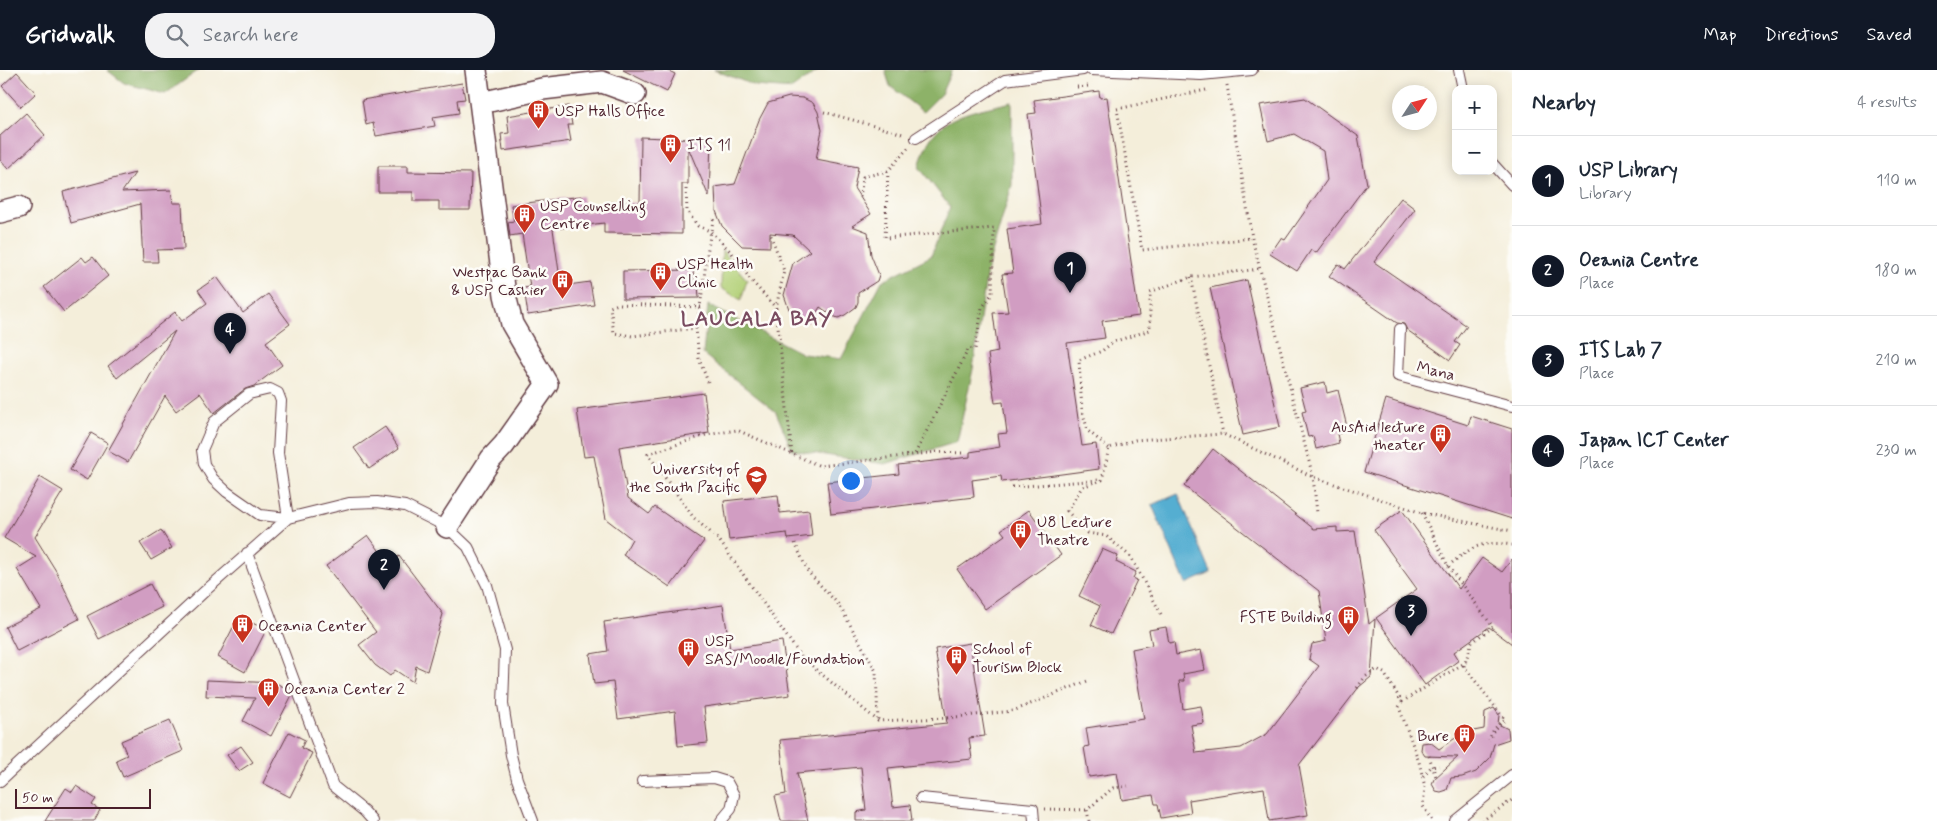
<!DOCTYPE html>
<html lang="en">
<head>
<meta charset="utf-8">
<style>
  body { margin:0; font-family:Mynerve,sans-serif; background:#f2f2f3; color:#1f2937 }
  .controls { position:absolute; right:15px; top:15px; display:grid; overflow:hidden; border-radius:10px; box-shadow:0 2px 12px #0003 }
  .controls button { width:45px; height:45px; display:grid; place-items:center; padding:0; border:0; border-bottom:1px solid #e0e1e3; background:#fff; color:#1f2937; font:25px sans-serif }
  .compass { position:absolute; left:1392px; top:15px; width:45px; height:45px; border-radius:50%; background:#fff; box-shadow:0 2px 12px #0003; rotate:54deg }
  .scale { position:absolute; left:15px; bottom:12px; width:136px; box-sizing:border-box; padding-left:5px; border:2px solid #4a1f2b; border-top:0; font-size:14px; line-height:18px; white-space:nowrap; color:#4a1f2b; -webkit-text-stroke:4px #fdfcf7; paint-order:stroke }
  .you { position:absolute; left:850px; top:410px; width:18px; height:18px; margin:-12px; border:4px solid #fff; border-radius:50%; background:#1a73e8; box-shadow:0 0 0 8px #1a73e833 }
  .badge { display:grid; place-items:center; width:32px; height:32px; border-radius:50%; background:#111827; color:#fff; font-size:16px; font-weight:700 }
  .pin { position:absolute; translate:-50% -41px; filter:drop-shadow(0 1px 2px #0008) }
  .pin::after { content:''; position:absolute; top:26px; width:18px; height:15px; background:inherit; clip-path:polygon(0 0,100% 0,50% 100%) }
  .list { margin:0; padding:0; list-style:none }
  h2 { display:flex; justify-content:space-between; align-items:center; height:65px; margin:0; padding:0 20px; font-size:21px }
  h2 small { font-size:16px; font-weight:400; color:#747a83 }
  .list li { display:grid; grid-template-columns:32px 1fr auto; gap:15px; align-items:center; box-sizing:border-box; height:90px; padding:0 20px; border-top:1px solid #e0e1e3 }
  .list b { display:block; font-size:19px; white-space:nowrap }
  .list p { margin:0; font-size:16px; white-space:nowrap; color:#747a83 }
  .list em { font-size:16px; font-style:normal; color:#747a83 }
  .icon { flex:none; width:28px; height:28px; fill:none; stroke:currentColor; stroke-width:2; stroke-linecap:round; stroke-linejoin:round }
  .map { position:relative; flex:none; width:1512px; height:751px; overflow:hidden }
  header { display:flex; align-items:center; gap:30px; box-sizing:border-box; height:70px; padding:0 25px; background:#111827; color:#fff }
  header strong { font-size:24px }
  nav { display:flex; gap:28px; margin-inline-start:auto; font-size:18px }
  .search { width:350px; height:45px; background:#f2f2f3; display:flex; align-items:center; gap:12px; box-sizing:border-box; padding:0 18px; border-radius:20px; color:#747a83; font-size:19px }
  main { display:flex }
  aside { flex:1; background:#fff }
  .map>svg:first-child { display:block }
  .green { fill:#b2d077; stroke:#7e7851 }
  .forest { fill:#8db268; stroke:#6c684a }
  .water { fill:#54aed1; stroke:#4f667e }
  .building { fill:#d19dc2 }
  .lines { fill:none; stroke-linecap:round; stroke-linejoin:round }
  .lane-casing { stroke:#643e45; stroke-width:12 }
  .street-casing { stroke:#643e45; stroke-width:24 }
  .path { stroke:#643e45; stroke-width:3; stroke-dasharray:1 4; stroke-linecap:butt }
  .lane { stroke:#fff; stroke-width:10 }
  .street { stroke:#fff; stroke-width:21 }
  .labels { text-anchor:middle; stroke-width:5; stroke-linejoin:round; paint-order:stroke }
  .poi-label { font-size:16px; fill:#4a1f2b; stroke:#fdfcf7; text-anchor:start }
  .street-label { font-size:16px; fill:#4a1f2b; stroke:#fdfcf7 }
  .district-label { font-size:21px; font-weight:bold; letter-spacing:1px; fill:#794b60; stroke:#fdfcf7 }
</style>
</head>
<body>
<header>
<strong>Gridwalk</strong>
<div class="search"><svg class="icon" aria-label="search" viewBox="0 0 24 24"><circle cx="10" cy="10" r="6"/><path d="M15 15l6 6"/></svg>Search here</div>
<nav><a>Map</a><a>Directions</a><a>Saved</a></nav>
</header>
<main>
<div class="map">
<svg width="1512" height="751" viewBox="0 0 1512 751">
  <rect width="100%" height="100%" fill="#fdfcf7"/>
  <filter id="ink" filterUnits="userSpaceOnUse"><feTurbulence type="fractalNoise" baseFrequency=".02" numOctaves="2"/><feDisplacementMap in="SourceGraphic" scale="10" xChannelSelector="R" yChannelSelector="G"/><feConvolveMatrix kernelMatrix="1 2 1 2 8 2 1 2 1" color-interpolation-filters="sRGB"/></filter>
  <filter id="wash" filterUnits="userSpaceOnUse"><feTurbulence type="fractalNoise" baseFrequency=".0096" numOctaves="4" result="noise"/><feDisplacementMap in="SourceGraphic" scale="20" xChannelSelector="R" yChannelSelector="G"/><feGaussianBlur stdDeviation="1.12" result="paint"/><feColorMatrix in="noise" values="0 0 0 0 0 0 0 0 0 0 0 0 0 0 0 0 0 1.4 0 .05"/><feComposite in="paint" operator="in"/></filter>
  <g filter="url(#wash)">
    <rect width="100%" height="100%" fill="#f4eeda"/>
    <path class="green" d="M722,180L747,210L741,230L721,218Z"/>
    <path class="forest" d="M107,0H199L165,24L124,13Z
      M714,0H819L792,19L756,16Z
      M885,0H952L941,24L923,42L890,16Z
      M1012,32V115L987,200L973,299L957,372L885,394L792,380L776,342L703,284L708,235L803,284L841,289L882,211L931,186L950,137L919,97C932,44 966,43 1012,32Z"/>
    <path class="water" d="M1178,424L1211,503L1186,514L1152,435Z"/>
    <g id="blocks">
      <path class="building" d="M623,0H667L675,4L667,22Z
        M17,2L36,23L21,37L2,16Z
        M462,13L465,29L457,30L459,43L433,47L435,56L376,66L373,53L366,55L362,30Z
        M1099,21L1100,28L1107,27L1139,246L1102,251L1105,268L1067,273L1082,376L1096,374L1099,399L1002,412L1001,406L972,410L974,427L831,444L827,412L899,404L898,395L970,387V382L1000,377L998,364L1007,363L1003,332L995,333L988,284L998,282L993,243L1008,242L1002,204L1013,203L1007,159L1042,154L1028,44L1036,43L1034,30Z
        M789,27L803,28L813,33L818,42L822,60L816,89L858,97L854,118L871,144L852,156L868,162L871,185L879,205L877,211L858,223V232L856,237L845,245L838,248L833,246L820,237L811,251L804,253L798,250L790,242L784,225L793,193L810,181L793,165L770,163V177L742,176L722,156L716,141L715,117L735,114L759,50L768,33Z
        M1305,28L1358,66L1367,114L1316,183L1311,180L1297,201L1270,184L1281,168L1285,170L1327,110L1323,81L1294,64L1268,71L1260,35Z
        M569,36L572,55H568L571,71L503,81L501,64L509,63L507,46Z
        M26,43L45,65L8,99L0,90V66Z
        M641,67L711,70L709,127L688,77V114H682V164L604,163V153L553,159L561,216L590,212L594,235L528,245L524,218L530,217L522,164L510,166L508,152L514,151L511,135L582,126L584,142L611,138V132L640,133Z
        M378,96H408V102L471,103L470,140H439V131H413V122H378Z
        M135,103L122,122L171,120L173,133H182L184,179L157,180L158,192H143L140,134L71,153L63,122Z
        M1401,128L1415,139L1374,192L1467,256L1455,272L1460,275L1450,290L1407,260L1404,254L1397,253L1329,206L1338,194L1345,199Z
        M82,187L86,192L93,187L108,206L64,242L44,217Z
        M693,200L694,214H698L699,228L623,229V201Z
        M217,207L243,243L268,224L290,254L266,272L282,295L254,316L245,319L214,343L200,323L176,341L165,326L128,392L108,381L175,261L117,308L108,296L175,242L182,251L207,233L198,220Z
        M1247,210L1280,357L1243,365L1210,218Z
        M1325,312L1327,323L1338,320L1348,361L1337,364L1339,373L1316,379L1313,366L1308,367L1302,342L1306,341L1300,318Z
        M704,323L709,363L619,377L628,428L649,444L655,437L704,471L670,517L623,485L632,469L606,449L594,386L584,387L577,340Z
        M1386,329L1468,355L1471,346L1512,359V449L1364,402Z
        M385,357L399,378L369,399L354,378Z
        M91,363L108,373L87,410L70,400Z
        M1213,379L1314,459L1337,457V462L1355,461L1369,554L1375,549L1371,607L1359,617L1299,695L1308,745L1269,751L1264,718L1189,730L1191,743L1161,748L1158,734H1155L1153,725L1122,730L1117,703L1089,707L1084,677L1089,676L1086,658L1144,649L1132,579L1152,575L1149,560L1166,557L1169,573L1174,572L1176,585L1201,580L1205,600L1183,604L1184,611H1179L1183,639L1201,636L1204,653L1191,655L1196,683L1241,678L1267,664L1319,596L1309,589L1312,574L1326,571L1319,521L1184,416Z
        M40,407L63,421L35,467L56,501L79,549L17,581L5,557L41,539L17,499L36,487L4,468Z
        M778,425L780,443L809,440L812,466L788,469L787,463L729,470L724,431Z
        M1029,440L1061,485L985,539L957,499L1005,465L1001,460Z
        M1402,440L1459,519L1482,488L1502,502L1512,489V574L1489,557L1454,582L1459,590L1425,615L1376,548L1417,519L1374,460Z
        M161,460L172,478L151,490L140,473Z
        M368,465L389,494L399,486L443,544L427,601L416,596L413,612L395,600L390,606L375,595L359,575L376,562L326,496Z
        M1102,479L1118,486L1116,492L1136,502L1133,508L1137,510L1111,564L1091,555L1100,536L1079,526Z
        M150,514L162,537L99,569L87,546Z
        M723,535L730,579L782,571L790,625L704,637L708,673L678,676L675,641L618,649L613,612L594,614L590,584L608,581L604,552Z
        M239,546L266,560L245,602L218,587Z
        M970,573L985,666L969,668L972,689L888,698L893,737L910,735L912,751H856V742L866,740L861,697L797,703L808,751H781L775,726L786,724L780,670L947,653L935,579Z
        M207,610L276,613L291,621L292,625L271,666L243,651L255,628L206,626Z
        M1494,638L1499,645L1498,654L1508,659L1509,669L1494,674L1490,688L1476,702L1462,707L1451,708L1447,720L1441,722L1436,721L1432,714L1434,709L1458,687L1425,686L1421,680L1422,673L1430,672L1439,679L1463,663L1484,659L1485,642Z
        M170,650L183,681L123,707L116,690L127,685L121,671Z
        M289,662L305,670L301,678L312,683L290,727L263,713Z
        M241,676L253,692L239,701L227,685Z
        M76,716L96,729L92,735L100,740L94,751H45L66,718L72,722Z"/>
    </g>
  </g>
  <g filter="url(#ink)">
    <use href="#blocks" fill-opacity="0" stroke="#643e45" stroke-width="1"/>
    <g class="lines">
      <defs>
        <path id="lane" d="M1091,0L1201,5L1252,0
          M1459,0L1463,19
          M916,68L1005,10L1083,0
          M1493,94L1512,115
          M1400,259L1398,306L1512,336
          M270,319L278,323L281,331L278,383L288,448L260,445L227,422L213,409L204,394L202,380L214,352L249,324Z
          M247,483L333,716L364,741L373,751
          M0,711L205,521L288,448L349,433L377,432L405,436L447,457L468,477L487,515L505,580L503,634L511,685L517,709L533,751
          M642,711L714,708L727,712L734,725L731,739L721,751
          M921,728L1033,739L1034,751
          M1455,751L1512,705"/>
        <path id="street" d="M481,33L542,19L602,12L635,24
          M0,142L19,137
          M447,457L491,389L504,375L547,314L512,254L505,225L476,0"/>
      </defs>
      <use href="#lane" class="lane-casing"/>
      <use href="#street" class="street-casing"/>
      <path class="path" d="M1227,15L1252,168L1313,407L1317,443
        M1077,17L1089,16
        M1206,20L1117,39L1142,180L1252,168
        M824,42L903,64
        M888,101L885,168L994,158L992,224L982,238L975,279L969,278L915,384
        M686,119L687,141L698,156L710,161L732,183L750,209L776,238L784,201L770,163
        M860,127L863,107L888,101L908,78
        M1191,207L1223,364
        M701,237L618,234L610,237L614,263L632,266L696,258C704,222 705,184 714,147
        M776,238L792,385
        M696,258L699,289L708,312
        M1109,378L1088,361L1082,340L1079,290L1102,281L1113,272L1150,260V222L1191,207L1260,199
        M962,383L937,382L820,396L737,360L706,365L648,384L694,448L719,470L802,588L878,651L946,648L1013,641L1090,610
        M1012,417L1099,410
        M1422,443L1448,496L1493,557L1472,572L1464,596L1505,650L1494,659L1489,670
        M795,473L808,502L839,535L876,601L878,651
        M1448,496C1472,477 1480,470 1512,475
        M1161,544L1131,487L1106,466L1088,463L1067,441L1082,417L1102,410L1109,378L1135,370L1223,364L1313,407L1422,443L1512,461
        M1357,618L1365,607L1377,599L1384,603L1402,632L1399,637L1419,692L1425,717L1423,736L1432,751
        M1402,632L1466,592
        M1429,686L1436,707
        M1423,706L1431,697L1439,696
        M1045,739L1087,740
        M1089,751L1087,740L1113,718L1128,716
        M1482,751L1512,730"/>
      <use href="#lane" class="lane"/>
      <use href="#street" class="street"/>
    </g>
  </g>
  <defs>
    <symbol id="building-pin" viewBox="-11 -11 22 30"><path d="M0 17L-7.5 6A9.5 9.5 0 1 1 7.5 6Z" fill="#c8321e" stroke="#fdfcf7"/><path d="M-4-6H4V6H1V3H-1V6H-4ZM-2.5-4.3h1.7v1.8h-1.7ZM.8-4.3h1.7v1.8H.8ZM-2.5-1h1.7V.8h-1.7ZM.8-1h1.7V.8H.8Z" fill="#fff"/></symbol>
    <symbol id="university-pin" viewBox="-11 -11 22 30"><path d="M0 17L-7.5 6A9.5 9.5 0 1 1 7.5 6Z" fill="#c8321e" stroke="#fdfcf7"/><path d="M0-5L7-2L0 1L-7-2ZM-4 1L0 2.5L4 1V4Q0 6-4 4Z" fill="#fff"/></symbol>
  </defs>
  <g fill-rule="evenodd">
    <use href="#building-pin" x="526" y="28" width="25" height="34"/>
    <use href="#building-pin" x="658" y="62" width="25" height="34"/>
    <use href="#building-pin" x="512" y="132" width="25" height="34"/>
    <use href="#building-pin" x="648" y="190" width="25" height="34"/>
    <use href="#building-pin" x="550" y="198" width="25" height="34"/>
    <use href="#building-pin" x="1428" y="352" width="25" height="34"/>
    <use href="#university-pin" x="744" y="394" width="25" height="34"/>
    <use href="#building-pin" x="1008" y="448" width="25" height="34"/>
    <use href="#building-pin" x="1336" y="534" width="25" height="34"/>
    <use href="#building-pin" x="230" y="542" width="25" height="34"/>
    <use href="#building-pin" x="676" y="566" width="25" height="34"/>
    <use href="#building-pin" x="944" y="574" width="25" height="34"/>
    <use href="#building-pin" x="256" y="606" width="25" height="34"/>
    <use href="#building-pin" x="1452" y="652" width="25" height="34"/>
  </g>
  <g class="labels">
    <g class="poi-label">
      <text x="555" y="46">USP Halls Office</text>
      <text x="687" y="80">ITS 11</text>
      <text x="540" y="141">USP Counselling<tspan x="540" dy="18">Centre</tspan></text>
      <text x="677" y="199">USP Health<tspan x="677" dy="18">Clinic</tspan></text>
      <text x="547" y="207" text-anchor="end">Westpac Bank<tspan x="547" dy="18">&amp; USP Cashier</tspan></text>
      <text x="1425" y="362" text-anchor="end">AusAid lecture<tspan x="1425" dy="18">theater</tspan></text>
      <text x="740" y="404" text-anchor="end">University of<tspan x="740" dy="18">the South Pacific</tspan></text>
      <text x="1037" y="457">U8 Lecture<tspan x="1037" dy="18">Theatre</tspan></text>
      <text x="1332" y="552" text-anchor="end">FSTE Building</text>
      <text x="258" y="561">Oceania Center</text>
      <text x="705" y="576">USP<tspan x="705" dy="18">SAS/Moodle/Foundation</tspan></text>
      <text x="973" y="584">School of<tspan x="973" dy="18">Tourism Block</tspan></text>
      <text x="284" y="624">Oceania Center 2</text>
      <text x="1449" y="671" text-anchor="end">Bure</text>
    </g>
    <g class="street-label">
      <text transform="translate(1436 300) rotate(14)" y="6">Mana</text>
    </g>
    <g class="district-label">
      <text x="757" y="255">LAUCALA BAY</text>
    </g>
  </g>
</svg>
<div class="controls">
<button>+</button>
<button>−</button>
</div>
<svg class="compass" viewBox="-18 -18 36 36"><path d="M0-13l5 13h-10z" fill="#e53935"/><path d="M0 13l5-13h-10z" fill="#747a83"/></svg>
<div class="scale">50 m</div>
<div class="you"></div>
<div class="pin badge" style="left:1070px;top:223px">1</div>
<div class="pin badge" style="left:384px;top:520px">2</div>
<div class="pin badge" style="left:1411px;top:566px">3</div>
<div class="pin badge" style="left:230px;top:284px">4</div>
</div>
<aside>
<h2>Nearby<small>4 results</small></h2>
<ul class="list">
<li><span class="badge">1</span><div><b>USP Library</b><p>Library</p></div><em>110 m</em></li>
<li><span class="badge">2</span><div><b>Oeania Centre</b><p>Place</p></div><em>180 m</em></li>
<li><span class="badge">3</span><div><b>ITS Lab 7</b><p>Place</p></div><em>210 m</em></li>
<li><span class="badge">4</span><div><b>Japan ICT Center</b><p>Place</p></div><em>230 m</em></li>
</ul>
</aside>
</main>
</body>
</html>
